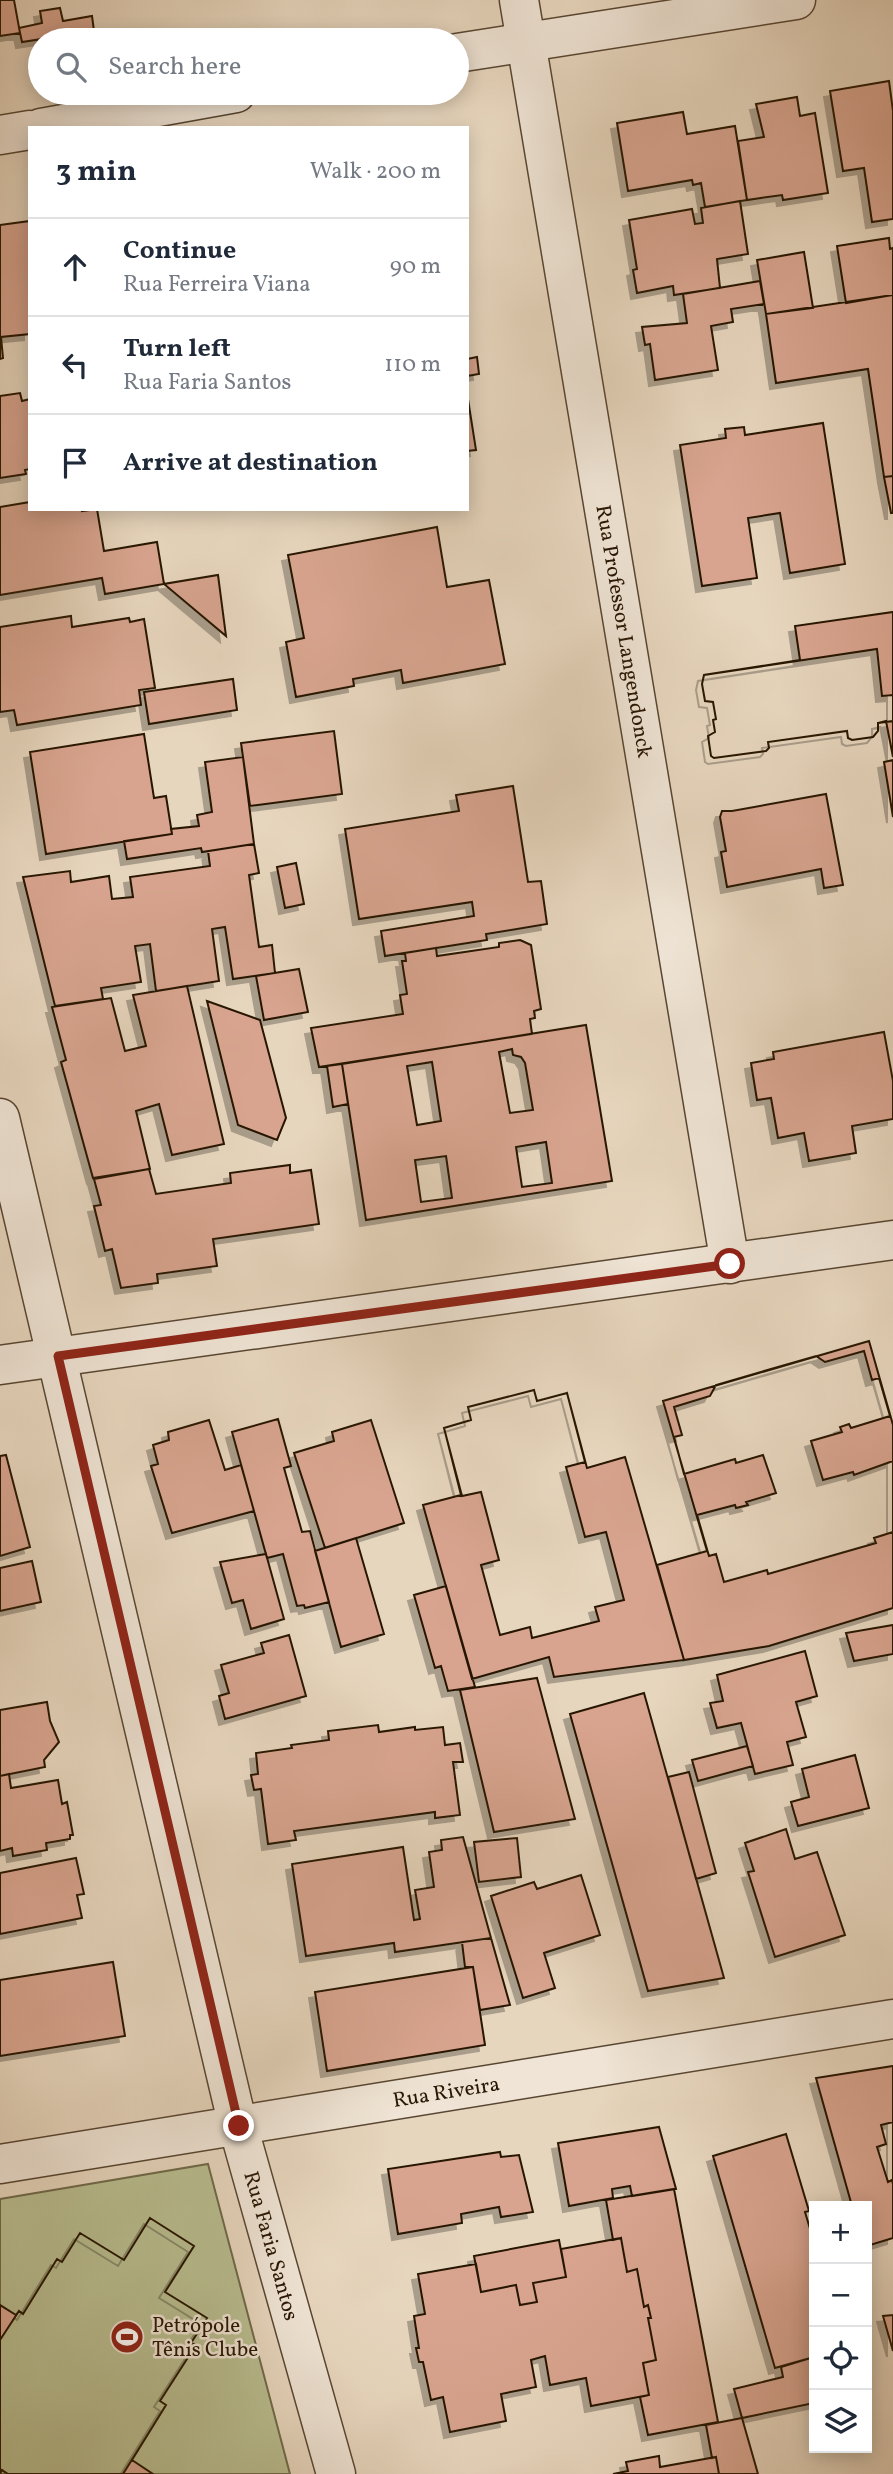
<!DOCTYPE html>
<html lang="en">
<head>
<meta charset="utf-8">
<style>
  body { margin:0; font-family:Vollkorn,serif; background:#f2f2f3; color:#1f2937 }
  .controls { position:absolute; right:21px; bottom:21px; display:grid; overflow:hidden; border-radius:0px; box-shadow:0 4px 18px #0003 }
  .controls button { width:63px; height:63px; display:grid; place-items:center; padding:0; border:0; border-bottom:2px solid #e0e1e3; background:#fff; color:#1f2937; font:35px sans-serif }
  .stop { position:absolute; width:21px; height:21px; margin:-16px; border:5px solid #8f2418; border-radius:50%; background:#fff }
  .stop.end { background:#8f2418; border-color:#fff; box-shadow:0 2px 7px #0008 }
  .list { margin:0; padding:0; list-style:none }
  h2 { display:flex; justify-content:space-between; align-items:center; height:91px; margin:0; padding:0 28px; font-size:30px }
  h2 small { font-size:23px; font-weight:400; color:#747a83 }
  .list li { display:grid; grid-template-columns:46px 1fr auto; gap:21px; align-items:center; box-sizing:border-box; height:98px; padding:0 28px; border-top:2px solid #e0e1e3 }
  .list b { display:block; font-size:26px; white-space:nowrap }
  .list p { margin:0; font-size:23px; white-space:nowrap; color:#747a83 }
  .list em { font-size:23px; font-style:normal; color:#747a83 }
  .icon { flex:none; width:38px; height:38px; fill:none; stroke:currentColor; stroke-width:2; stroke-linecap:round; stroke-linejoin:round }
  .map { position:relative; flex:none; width:893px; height:2474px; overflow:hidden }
  .search { position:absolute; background:#fff; box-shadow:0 4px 18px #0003; left:28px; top:28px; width:441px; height:77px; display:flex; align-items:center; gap:18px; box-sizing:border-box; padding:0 24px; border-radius:38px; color:#747a83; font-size:26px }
  .panel { position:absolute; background:#fff; box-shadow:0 4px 18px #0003; left:28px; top:126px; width:441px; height:385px; border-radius:0px }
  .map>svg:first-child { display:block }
  .green { fill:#b8bd90; stroke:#706a4a; stroke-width:2 }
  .building { fill:#d8a48f; stroke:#281603; stroke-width:2; fill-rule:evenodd; filter:url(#shadow) }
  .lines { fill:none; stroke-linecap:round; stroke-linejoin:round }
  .minor-casing { stroke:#584632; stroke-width:41 }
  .minor { stroke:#efe4d5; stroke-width:38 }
  .route { stroke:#8f2418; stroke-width:9 }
  .labels { text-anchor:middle; stroke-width:5; stroke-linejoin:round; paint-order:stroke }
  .street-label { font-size:21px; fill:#281603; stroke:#efe4d5 }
  .poi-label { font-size:21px; fill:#281603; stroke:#efe4d5; text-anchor:start }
</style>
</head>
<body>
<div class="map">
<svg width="893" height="2474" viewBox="0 0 893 2474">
  <defs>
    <filter id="shadow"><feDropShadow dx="-6" dy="6" stdDeviation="0" flood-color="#0004"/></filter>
  </defs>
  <rect width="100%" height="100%" fill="#e7d6be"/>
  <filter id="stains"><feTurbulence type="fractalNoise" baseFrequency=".00286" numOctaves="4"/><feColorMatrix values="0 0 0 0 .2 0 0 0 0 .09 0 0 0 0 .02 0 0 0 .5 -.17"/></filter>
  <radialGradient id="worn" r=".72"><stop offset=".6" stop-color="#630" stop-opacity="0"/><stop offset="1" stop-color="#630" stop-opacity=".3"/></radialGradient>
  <path class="green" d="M208,2164L290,2474H0V2199Z"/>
  <path class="building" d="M0,0H14L20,33L0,36Z
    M60,8L63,21L92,16L94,31L22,42L19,28L42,23L40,11Z
    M889,81L893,111V219L872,222L864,168L843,171L830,91Z
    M797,97L800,116L815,113L828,193L783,200L782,195L747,200L738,141L764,137L756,104Z
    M683,112L687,134L735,126L747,200L705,207L701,183L693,185L692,180L628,191L617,123Z
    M740,201L748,254L717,259L720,288L674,295L673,286L637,293L633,270L637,269L629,220L692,209L695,224L703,223L701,208Z
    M30,221V334L1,337L3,358L0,359V225Z
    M889,238L890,249L893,248V295L846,303L837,246Z
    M804,252L813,308L766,314L757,260Z
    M760,281L764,304L731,309L733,322L711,326L718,370L655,380L650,344L645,345L642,327L687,323L683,294Z
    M893,295V476L884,477L868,369L776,383L766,314Z
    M477,357L479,374L467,376V359Z
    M20,393L22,401L30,399V469L25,470L26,474L0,478V396Z
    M467,393L476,450L467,451Z
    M823,423L845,564L790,573L780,513L748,518L757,578L702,586L680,445L726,438L725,429L744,427L745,435Z
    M893,476V513H891L884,477Z
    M30,502V509H82V511L97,509L104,551L157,542L164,584L105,594L102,578L0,595V507Z
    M437,527L447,587L489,580L505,664L403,683L401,670L353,679L354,686L296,697L286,642L304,638L288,555Z
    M218,575L226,636L164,584Z
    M893,612V757L886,721L878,723V731L873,737L852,740L848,738L847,731L768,742L769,748L766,751L714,758L711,756L708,736L715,732L713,720L716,719L713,702L705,701L702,684L704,675L800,660L795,626Z
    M71,616L72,627L129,618L130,622L144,619L155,688L139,690L141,705L17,725L14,710L0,712V627Z
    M877,649L882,696L893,695V721L878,723V731L873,737L852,740L848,738L847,731L768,742L769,748L766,751L714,758L711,756L708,736L715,732L713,720L716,719L713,702L705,701L702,684L704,675Z
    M233,679L237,710L149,724L144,692Z
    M334,731L342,794L250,806L241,743Z
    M144,734L154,798L166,796L172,834L46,854L30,752Z
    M243,757L254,844L202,852L201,848L127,859L124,841L172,834L171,829L199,826L197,815L212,812L205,762Z
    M893,760V817L884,762Z
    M513,786L528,882L541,881L547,924L486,934L487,940L385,956L381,931L474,916L472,902L359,919L345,829L459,811L456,795Z
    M826,794L843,885L824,888L821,869L727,887L721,852L726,851L720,817L722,811H732Z
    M254,844L259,873L249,875L259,947L272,945L275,973L233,979L225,927L212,929L219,981L156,991L150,944L135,946L141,982L101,988L103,999L55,1006L23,877L70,871L71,882L109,876L112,899L133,897L130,877L210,866L208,851Z
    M296,863L304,904L285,908L277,867Z
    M520,940L531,945L541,1009L534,1011L535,1018L530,1019L532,1034L319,1067L311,1028L403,1014L400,995L407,994L402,961H406L405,953L436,948L437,956L499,947V943Z
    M299,969L308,1012L264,1020L256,976Z
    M187,986L224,1144L172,1155L159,1104L136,1111L150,1169L93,1178L61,1062L66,1060L52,1007L111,998L125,1051L146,1046L133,995Z
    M207,1001L260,1020L286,1118L277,1140L238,1125Z
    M586,1025L612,1181L366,1220L342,1064ZM512,1049L513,1055L521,1057L525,1063L533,1110L510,1113L499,1052ZM432,1062L441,1121L417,1125L407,1066ZM546,1142L552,1183L522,1187L516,1147ZM446,1156L452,1198L421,1202L415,1160Z
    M884,1032L893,1081V1119L852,1126L856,1153L809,1161L804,1133L778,1138L771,1098L757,1100L751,1063L774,1059L773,1052Z
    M342,1064L348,1104L333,1107L327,1066Z
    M290,1165V1173L311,1170L319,1224L213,1239L217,1266L157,1274L158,1283L121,1288L112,1249L105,1251L94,1206L101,1205L94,1179L149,1169L156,1194L231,1183L230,1173Z
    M869,1341L893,1425V1608L769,1646L684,1660L657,1565L707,1551L663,1401Z
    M864,1351L872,1380L879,1378L890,1416L851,1428L849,1424L840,1427L842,1432L811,1441L823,1480L853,1472L854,1475L893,1461V1532L874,1538L876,1543L768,1574L767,1570L724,1582L716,1554L709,1556L697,1515L735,1505L736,1508L748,1505L746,1502L776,1493L763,1455L736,1463L735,1459L684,1474L674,1437L682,1435L674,1407L710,1396L716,1385L816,1356L825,1362Z
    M534,1390L537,1401L567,1393L587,1468L625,1457L684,1660L554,1677L549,1657L472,1679L423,1505L461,1495L444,1428L471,1420L468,1407Z
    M534,1390L537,1401L567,1393L585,1462L566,1467L585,1537L606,1532L624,1600L595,1607L599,1621L532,1638L530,1627L500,1635L481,1565L499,1560L481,1492L462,1496L444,1428L471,1420L468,1407Z
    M278,1419L291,1466L284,1468L302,1532L310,1531L329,1602L305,1608L304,1605L297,1606L283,1554L267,1558L232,1432Z
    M209,1420L225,1470L241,1465L254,1511L172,1533L151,1466L158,1464L153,1445L169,1440L168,1432Z
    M371,1420L404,1523L325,1548L294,1453L334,1441L332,1432Z
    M6,1455L30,1547L0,1556V1456Z
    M356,1538L384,1634L341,1647L315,1551Z
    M266,1554L284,1619L251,1629L243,1600L232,1603L220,1562Z
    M32,1561L41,1602L0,1611V1568Z
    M446,1586L475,1687L448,1691L441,1666L435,1668L414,1595Z
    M893,1625V1654L854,1661L846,1633Z
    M289,1635L306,1696L225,1719L219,1696L229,1693L221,1665L264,1653L261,1643Z
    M805,1651L817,1696L796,1702L806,1737L787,1742L793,1765L755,1774L741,1723L717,1728L710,1703L723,1701L717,1675Z
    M537,1678L575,1819L494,1832L460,1690Z
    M644,1693L724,1978L648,1991L570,1714Z
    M47,1702L50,1721L59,1742L44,1760L45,1767L0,1776V1710Z
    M378,1725L379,1732L415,1727V1730L443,1727L445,1745L460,1743L463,1762H453L460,1815L435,1818V1812L294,1831L296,1840L268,1844L261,1789L254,1790L251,1775L258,1774L256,1753L292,1748L291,1745L329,1740L328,1731Z
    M747,1746L753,1766L698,1781L692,1760Z
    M855,1755L869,1808L798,1826L791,1802L809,1797L802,1769Z
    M689,1772L716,1873L696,1879L668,1777Z
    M9,1774L11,1788L58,1780L62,1804L67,1802L73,1835H70V1839L46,1843L47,1850L13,1856L12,1848L0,1851V1776Z
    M786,1829L795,1859L817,1852L845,1935L775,1957L748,1872L754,1871L745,1843Z
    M463,1837L491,1938L395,1952L394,1943L306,1956L292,1864L403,1847L414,1920L420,1919L415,1890L434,1887L429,1852L442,1850L441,1840Z
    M517,1838L521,1877L479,1882L474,1842Z
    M76,1858L84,1894L77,1895L82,1918L0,1934V1873Z
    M581,1875L600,1935L544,1953L555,1988L523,1998L491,1896L534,1882L537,1889Z
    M491,1938L510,2005L480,2010L473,1967H465L462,1942Z
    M113,1962L125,2036L0,2056V1980Z
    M473,1967L485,2045L327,2071L315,1992Z
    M893,2066V2238L867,2246V2206H852L816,2078Z
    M893,2122V2184L892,2180L888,2182L877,2147L886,2144L881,2125Z
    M659,2127L676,2189L632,2196L630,2186L612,2189L613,2198L569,2206L558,2143Z
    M786,2134L809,2211L805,2212L814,2242V2357L775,2368L713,2156Z
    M500,2152L501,2157L519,2155L533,2212L501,2217L499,2207L461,2214L462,2223L398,2234L388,2169Z
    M674,2189L718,2422L648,2435L640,2397L649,2395L643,2363L656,2360L648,2318H651L648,2305L644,2307L637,2269L627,2272L621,2238L613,2240L606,2200Z
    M150,2218L194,2246L165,2292L207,2318L191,2343L196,2345L160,2401L166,2405L123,2474H8L0,2469V2340L19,2311L23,2314L57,2259L62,2262L80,2233L124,2260Z
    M150,2218L194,2246L165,2292L207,2318L191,2343L196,2345L160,2401L166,2405L132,2460L153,2474H8L2,2470L0,2474V2305L16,2315L19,2311L23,2314L57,2259L62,2262L80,2233L124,2260Z
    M621,2238L627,2272L637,2269L644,2307L648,2305L651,2318H648L656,2360L643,2363L649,2395L591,2406L586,2378L550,2385L545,2356L531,2360L536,2387L501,2394L506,2421L450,2432L443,2397L431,2400L423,2362H419L416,2348H419L414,2316L425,2314L418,2274L476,2264L481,2292L516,2285L520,2305L537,2302L533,2283L566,2277L561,2249Z
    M559,2240L566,2277L533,2283L537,2302L520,2305L516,2285L481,2292L474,2256Z
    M893,2315V2351L883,2316Z
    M814,2357V2403L742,2418L734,2389L783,2377L781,2367Z
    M742,2418L758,2474H719L716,2457L712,2458L706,2425Z
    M659,2456L660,2467L716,2457L719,2474H613L628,2471L626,2462Z"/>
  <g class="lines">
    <defs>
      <g id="minor">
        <path id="s1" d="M519,0L730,1264"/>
        <path d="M457,53L796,0"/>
        <path d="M41,128L236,93"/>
        <path d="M0,135L30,130"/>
        <path id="s2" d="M0,1118L238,2126L336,2474"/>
        <path d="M0,1365L893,1240"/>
        <path id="s3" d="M0,2164L893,2019"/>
      </g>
    </defs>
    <use href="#minor" class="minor-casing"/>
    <use href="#minor" class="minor"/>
  </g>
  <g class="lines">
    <path class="route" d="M239,2126L58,1356L730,1264"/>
  </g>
  <defs>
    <symbol id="stadium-disc" viewBox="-11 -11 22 22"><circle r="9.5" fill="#8f2418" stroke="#efe4d5"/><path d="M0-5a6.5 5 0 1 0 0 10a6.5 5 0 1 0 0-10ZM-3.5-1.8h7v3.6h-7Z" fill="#fff"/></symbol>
  </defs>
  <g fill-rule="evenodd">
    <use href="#stadium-disc" x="108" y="2318" width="38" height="38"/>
  </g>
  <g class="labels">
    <g class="street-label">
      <text dy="7" stroke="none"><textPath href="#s1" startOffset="640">Rua Professor Langendonck</textPath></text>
      <text dy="7" stroke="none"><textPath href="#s3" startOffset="452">Rua Riveira</textPath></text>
      <text dy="7" stroke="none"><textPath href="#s2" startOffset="1160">Rua Faria Santos</textPath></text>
    </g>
    <g class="poi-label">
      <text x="152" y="2332">Petrópole<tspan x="152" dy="24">Tênis Clube</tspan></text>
    </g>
  </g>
  <rect width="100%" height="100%" filter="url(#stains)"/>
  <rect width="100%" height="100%" fill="url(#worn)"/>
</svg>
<div class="controls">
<button>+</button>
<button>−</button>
<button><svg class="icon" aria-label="locate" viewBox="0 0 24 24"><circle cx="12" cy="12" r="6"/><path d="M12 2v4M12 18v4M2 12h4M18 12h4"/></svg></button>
<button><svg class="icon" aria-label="layers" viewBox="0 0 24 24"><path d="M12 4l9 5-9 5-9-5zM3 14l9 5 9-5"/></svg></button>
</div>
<div class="stop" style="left:730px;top:1264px"></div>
<div class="stop end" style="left:239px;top:2126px"></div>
<div class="search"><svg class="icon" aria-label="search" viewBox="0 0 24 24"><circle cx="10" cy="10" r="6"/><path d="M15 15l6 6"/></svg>Search here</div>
<section class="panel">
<h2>3 min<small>Walk · 200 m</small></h2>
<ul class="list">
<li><svg class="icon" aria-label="ahead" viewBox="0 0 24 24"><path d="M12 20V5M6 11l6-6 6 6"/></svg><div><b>Continue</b><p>Rua Ferreira Viana</p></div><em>90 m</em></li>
<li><svg class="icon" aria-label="left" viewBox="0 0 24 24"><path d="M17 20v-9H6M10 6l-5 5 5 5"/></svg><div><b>Turn left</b><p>Rua Faria Santos</p></div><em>110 m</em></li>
<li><svg class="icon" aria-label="arrive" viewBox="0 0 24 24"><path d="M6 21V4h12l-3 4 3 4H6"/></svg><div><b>Arrive at destination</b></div></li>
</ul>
</section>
</div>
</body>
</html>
